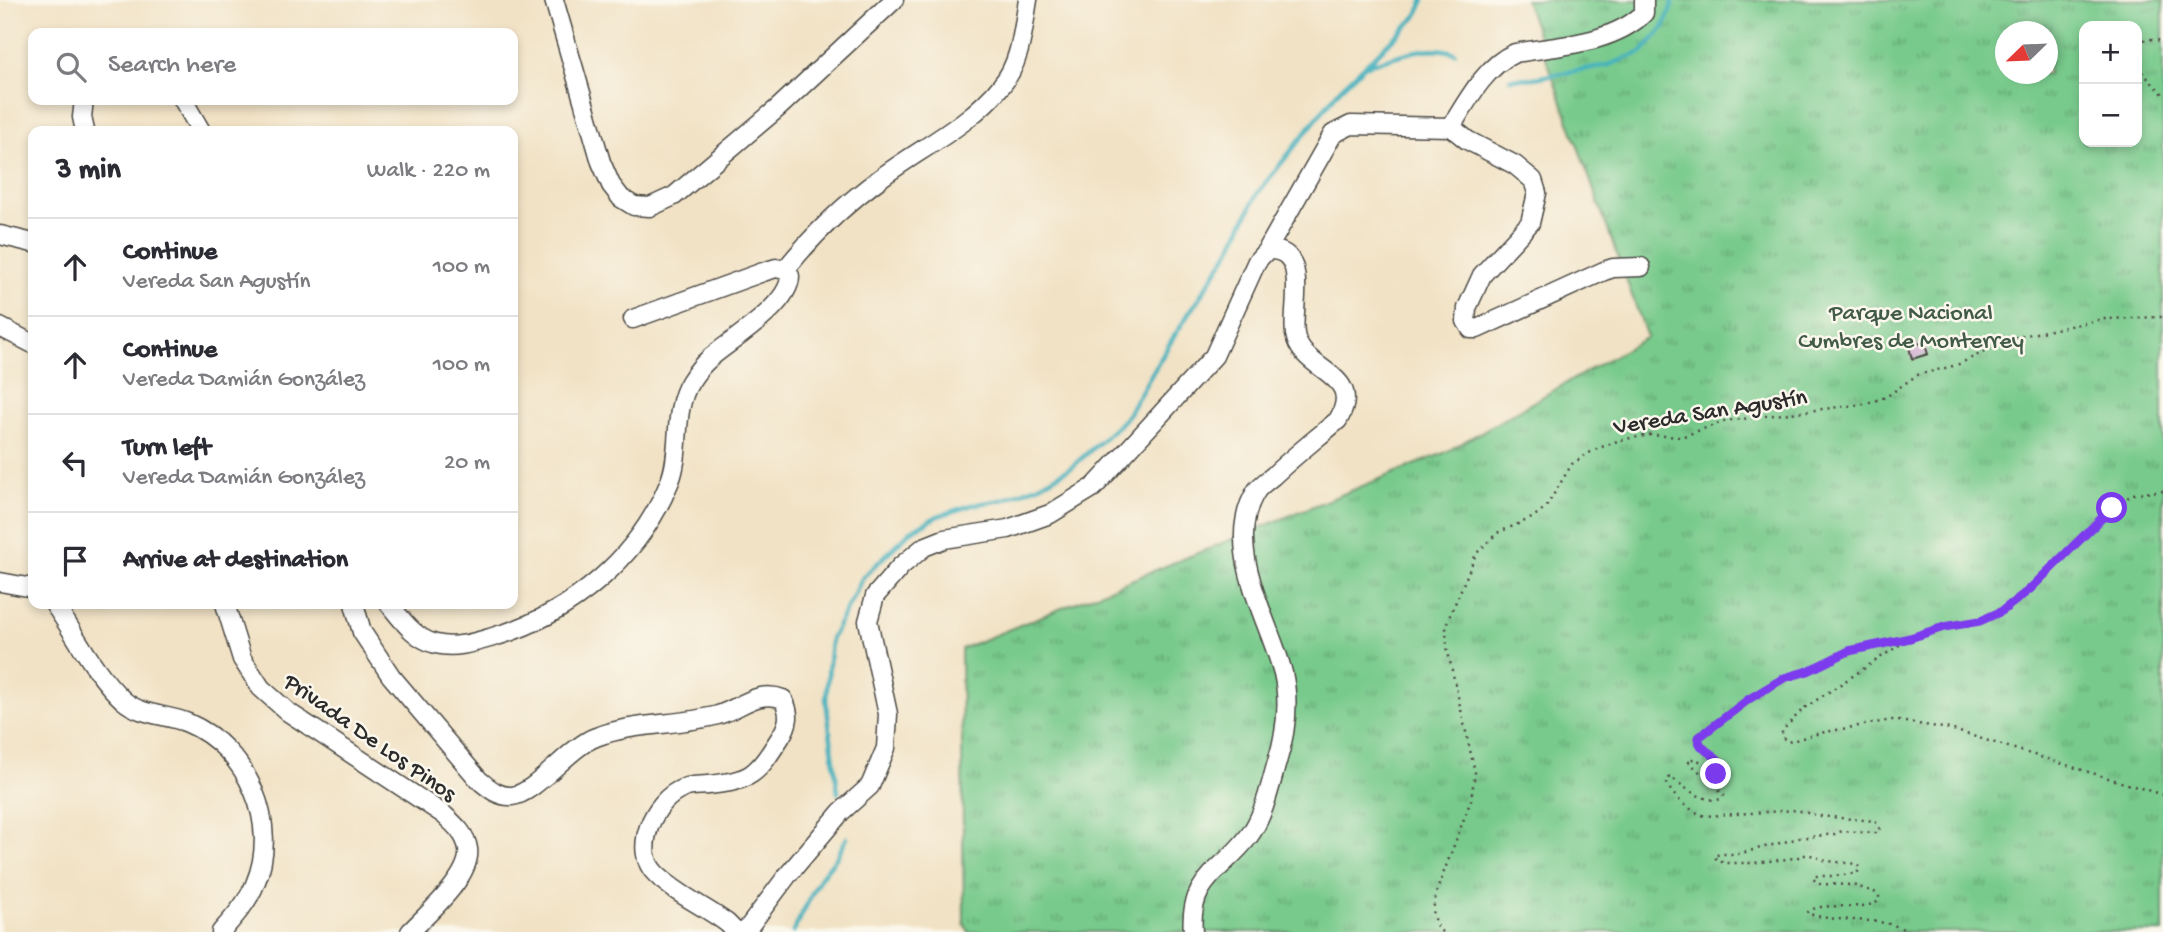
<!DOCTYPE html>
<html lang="en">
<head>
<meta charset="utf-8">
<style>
  body { margin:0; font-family:"Gochi Hand",sans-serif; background:#f2f2f3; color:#2b2b33 }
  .controls { position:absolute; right:21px; top:21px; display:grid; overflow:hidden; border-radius:14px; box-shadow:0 4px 10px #0003 }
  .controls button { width:63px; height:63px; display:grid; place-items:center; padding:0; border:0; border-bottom:2px solid #e1e1e2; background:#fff; color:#2b2b33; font:35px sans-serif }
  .compass { position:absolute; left:1995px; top:21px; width:63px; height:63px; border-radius:50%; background:#fff; box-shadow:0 4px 10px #0003; rotate:247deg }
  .stop { position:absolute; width:21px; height:21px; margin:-16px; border:5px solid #7c3aed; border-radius:50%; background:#fff }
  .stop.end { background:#7c3aed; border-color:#fff; box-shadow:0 2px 7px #0008 }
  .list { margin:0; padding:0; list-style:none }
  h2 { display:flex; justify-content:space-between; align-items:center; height:91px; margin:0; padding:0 28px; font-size:30px }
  h2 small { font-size:23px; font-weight:400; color:#7c7c81 }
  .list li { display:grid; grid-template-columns:46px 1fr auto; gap:21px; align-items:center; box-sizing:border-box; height:98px; padding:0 28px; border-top:2px solid #e1e1e2 }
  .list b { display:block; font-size:26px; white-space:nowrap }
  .list p { margin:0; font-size:23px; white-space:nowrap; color:#7c7c81 }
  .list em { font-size:23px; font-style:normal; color:#7c7c81 }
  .icon { flex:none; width:38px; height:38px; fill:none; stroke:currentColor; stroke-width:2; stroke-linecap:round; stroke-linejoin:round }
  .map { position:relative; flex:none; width:2163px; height:932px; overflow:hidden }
  .search { position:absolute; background:#fff; box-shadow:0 4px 10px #0003; left:28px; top:28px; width:490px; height:77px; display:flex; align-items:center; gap:18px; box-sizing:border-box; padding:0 24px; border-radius:14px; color:#7c7c81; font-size:26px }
  .panel { position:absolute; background:#fff; box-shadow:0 4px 10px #0003; left:28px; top:126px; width:490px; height:483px; border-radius:14px }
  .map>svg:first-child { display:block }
  .park { fill:url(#park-tufts); stroke:#527a5c; stroke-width:2; fill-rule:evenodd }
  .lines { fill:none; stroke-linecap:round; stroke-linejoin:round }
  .stream { stroke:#42b1be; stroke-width:4.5 }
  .building { fill:#ca9fcf }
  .street-casing { stroke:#494642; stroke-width:21 }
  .path { stroke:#494642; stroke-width:2.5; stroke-dasharray:2 5; stroke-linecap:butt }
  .street { stroke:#fff; stroke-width:18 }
  .route { stroke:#7c3aed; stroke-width:9 }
  .labels { text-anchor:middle; stroke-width:5; stroke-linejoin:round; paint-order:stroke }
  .park-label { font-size:24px; fill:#425b48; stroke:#fbf7ec }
  .street-label { font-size:24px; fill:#2b2b2b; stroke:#fbf7ec }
</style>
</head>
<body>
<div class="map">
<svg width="2163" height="932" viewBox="0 0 2163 932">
  <defs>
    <pattern id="park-tufts" width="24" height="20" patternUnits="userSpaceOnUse" patternTransform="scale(1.75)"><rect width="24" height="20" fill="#78ca8c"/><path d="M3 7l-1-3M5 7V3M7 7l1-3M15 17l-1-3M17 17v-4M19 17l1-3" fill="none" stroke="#63a473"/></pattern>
  </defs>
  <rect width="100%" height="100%" fill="#fbf7ec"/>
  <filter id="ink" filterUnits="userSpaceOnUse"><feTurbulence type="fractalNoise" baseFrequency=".0143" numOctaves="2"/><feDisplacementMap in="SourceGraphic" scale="14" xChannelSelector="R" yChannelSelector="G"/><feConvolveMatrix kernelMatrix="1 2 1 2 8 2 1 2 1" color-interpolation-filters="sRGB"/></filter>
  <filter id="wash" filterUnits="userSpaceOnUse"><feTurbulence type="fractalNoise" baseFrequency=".00686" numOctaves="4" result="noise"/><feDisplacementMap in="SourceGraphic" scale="28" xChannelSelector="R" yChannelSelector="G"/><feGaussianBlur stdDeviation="1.57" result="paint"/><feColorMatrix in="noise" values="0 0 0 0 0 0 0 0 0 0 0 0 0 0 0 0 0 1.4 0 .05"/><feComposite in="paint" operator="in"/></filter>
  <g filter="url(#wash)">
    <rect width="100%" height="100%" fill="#f1e2c5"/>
    <path class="park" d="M1525,0H2163V932H969L964,923L961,649L1444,453L1647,337ZM2084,26H2137V142H2084ZM2006,32H2048V74H2006Z"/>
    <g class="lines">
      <path class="stream" d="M1367,65C1393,58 1428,42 1455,53
        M1510,79L1534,78L1609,65L1642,52L1664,27L1674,0
        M838,793L826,700L831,639L863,577L911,531L938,516L972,505L1002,500L1040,485L1072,467L1125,419L1173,338L1230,250L1257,194L1340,89L1416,17L1424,0
        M793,932L820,878L836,858L847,838"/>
    </g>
    <g id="blocks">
      <path class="building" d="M1924,342L1928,354L1912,359L1909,347Z"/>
    </g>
  </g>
  <g filter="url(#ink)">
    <use href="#blocks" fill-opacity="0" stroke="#494642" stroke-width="2"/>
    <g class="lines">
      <defs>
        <path id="street" d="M554,0L601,162L611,185L621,198L634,206L650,207L674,196L778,108L894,0
          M84,100L82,117L85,131
          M183,100L201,131
          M0,235L33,243
          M1267,250L1333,134L1351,125L1451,127
          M1641,267L1613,268L1604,271L1477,329H1471L1466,321L1467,308L1482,275L1530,223L1537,193L1533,180L1515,165L1467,140L1451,127C1467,101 1486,65 1515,53C1556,46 1613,44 1644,13V0
          M785,270C812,236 846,203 882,177C921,148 970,125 1001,86C1021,63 1023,29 1028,0
          M0,327L33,344
          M0,582L33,588
          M54,604C76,635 94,673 123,700C141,716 167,714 188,723C247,748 281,824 255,884C248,902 234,917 221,932
          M225,604L242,659L261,688L288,712L443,814C454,824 466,834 468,849C472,876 427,914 410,932
          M354,604L362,632L391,676L479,780C489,788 498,797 512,796C535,794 570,746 596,737C634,722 678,726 718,715C741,708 758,689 783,699C791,714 789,724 780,738C757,774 752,781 708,785C700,786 689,785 682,789C654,800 631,850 656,874C676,894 704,906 727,923L736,932
          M389,604C402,620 415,639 436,644C455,649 476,642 493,637C571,615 640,557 670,481C682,451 672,411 690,382C695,374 703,364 710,358C731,340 790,305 790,276L785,270L776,268L763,272L633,319
          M745,932L787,876L841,812L870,786L886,748L888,714L868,621L875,596L901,566L924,547L944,539L1008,529L1050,514L1094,487L1214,356L1257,261L1267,250C1311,247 1291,309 1295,334C1301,373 1366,372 1338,420C1316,439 1294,456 1273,476C1268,480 1261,485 1257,490C1221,544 1269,619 1283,673C1290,703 1286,733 1277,762C1270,786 1264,816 1249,836C1222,872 1188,879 1193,932"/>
      </defs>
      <use href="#street" class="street-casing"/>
      <path class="path" d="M2137,43C2145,38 2154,38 2163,42
        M2137,67L2163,94
        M2163,491L2133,494L2112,508L2029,590L2002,611L1980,621L1943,627L1910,638L1803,709L1782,731V737L1788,742L1820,733L1892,720L1950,729L2163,795
        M1442,932L1437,927L1433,911L1436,893L1471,800L1475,772L1447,648L1446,625L1476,554L1497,533L1532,518L1546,507L1572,464L1594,450L1620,440L1650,435L1681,437L1725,421L1864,404L1886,397L1917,375L1957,365L2012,338L2103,319L2163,317
        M1909,932C1880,914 1838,925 1807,913C1821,899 1860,913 1879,901V895L1877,893L1853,885L1820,884L1813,879L1815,876H1836L1857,873L1860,869L1857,864L1827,861L1808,854L1795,858L1753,863H1724L1717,860L1714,856L1720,854H1738L1799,838L1836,834L1842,831L1876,833L1880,829L1875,821L1819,816L1797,810L1705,816C1691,812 1673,797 1667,784L1668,778L1671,777C1685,788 1703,803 1722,799L1724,795L1688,761L1689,759C1704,758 1708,771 1720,775L1724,774L1719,759L1699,744L1700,736L1749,699L1784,678L1808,671L1849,651L1910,638"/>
      <use href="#street" class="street"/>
    </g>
  </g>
  <g class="lines" filter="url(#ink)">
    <path class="route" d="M1716,774H1724C1723,753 1701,755 1698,738L1749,699L1784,678L1808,671L1849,651L1910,638L1944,627L1980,621L2002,611L2029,590L2112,508"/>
  </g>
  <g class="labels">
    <g class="park-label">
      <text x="1911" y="319">Parque Nacional<tspan x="1911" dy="28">Cumbres de Monterrey</tspan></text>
    </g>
    <g class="street-label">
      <text transform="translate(1710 410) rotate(-9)" y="8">Vereda San Agustín</text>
      <text transform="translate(371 736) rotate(35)" y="8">Privada De Los Pinos</text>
    </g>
  </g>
</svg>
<div class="controls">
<button>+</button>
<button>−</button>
</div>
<svg class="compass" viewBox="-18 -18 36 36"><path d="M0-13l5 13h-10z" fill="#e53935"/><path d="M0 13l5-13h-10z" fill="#7c7c81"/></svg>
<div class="stop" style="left:2112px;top:508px"></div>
<div class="stop end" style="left:1716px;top:774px"></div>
<div class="search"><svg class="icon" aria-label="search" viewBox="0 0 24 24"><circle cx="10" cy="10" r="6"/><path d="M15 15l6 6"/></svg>Search here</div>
<section class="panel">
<h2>3 min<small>Walk · 220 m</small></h2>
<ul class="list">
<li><svg class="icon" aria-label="ahead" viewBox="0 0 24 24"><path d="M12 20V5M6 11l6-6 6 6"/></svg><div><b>Continue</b><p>Vereda San Agustín</p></div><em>100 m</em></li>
<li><svg class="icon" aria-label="ahead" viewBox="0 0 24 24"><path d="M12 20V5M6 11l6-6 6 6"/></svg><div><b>Continue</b><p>Vereda Damián González</p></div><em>100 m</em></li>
<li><svg class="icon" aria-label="left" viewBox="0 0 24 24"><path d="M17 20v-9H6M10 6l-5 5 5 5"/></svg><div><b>Turn left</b><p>Vereda Damián González</p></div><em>20 m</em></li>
<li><svg class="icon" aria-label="arrive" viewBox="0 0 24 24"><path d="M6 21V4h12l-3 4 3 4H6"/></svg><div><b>Arrive at destination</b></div></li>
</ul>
</section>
</div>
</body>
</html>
